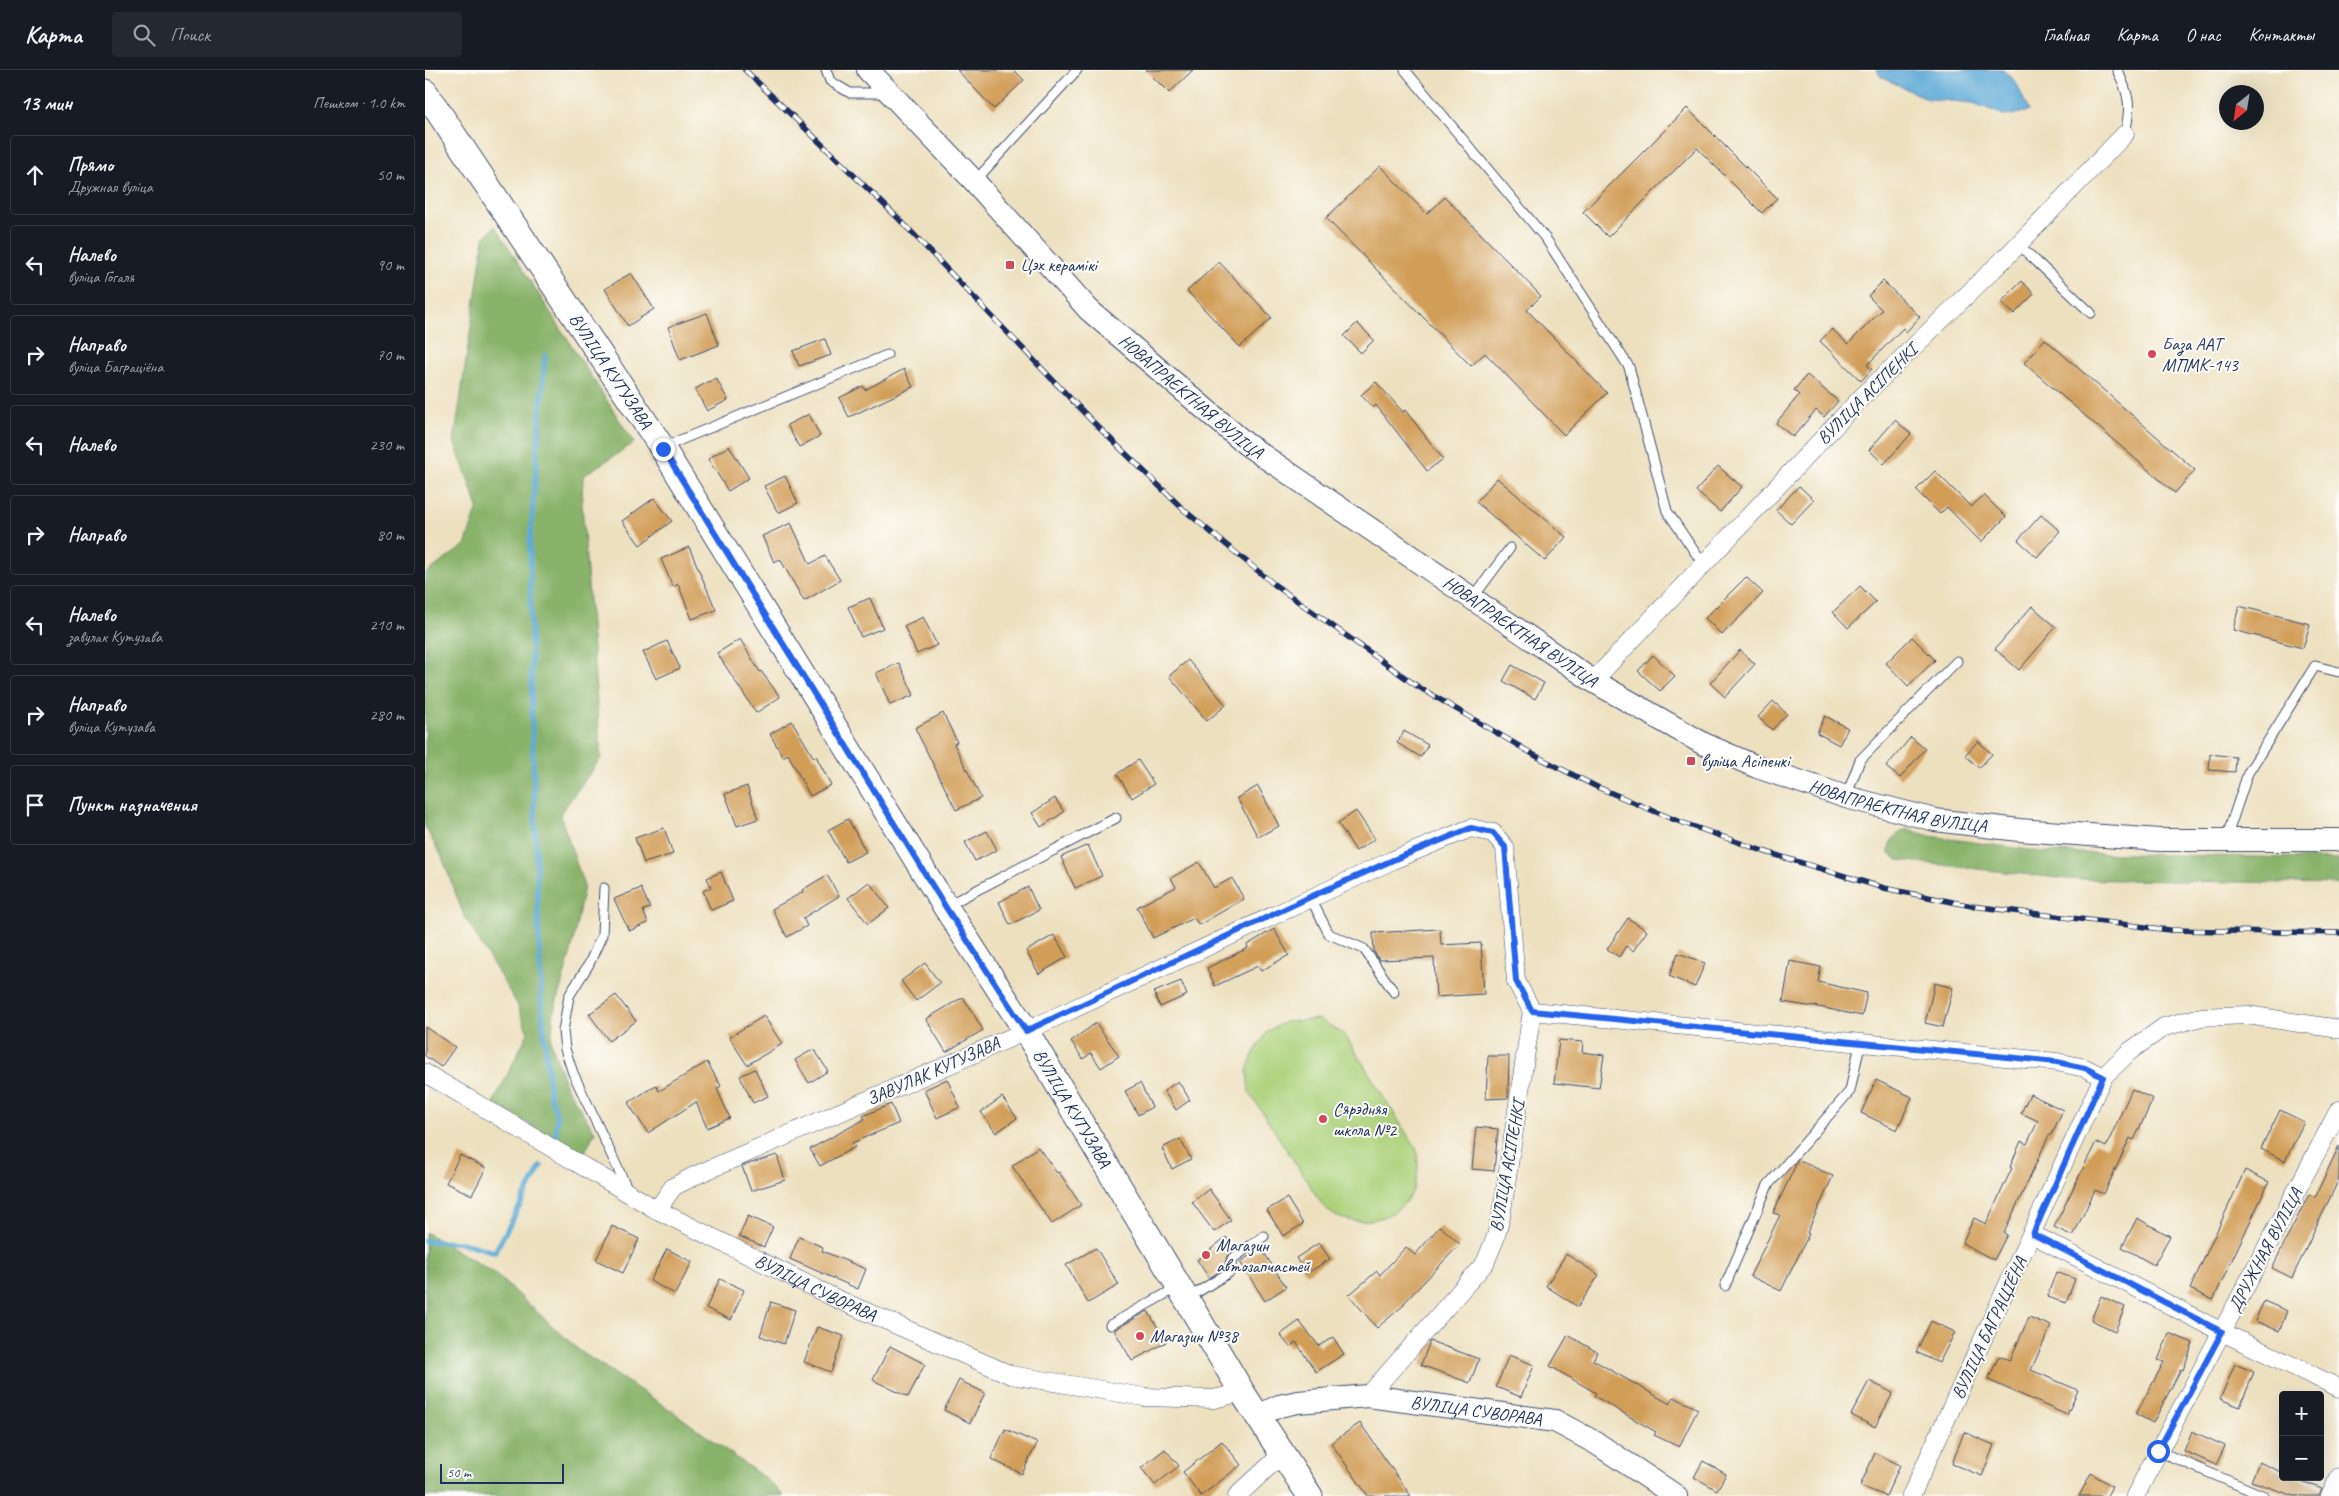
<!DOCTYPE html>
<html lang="ru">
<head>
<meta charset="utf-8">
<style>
  body { margin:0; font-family:Caveat,sans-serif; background:#242831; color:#f1f3f6 }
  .controls { position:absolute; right:15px; bottom:15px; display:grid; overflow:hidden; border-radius:5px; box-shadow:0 5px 20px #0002 }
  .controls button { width:45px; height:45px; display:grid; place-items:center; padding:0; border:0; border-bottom:1px solid #363941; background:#171b24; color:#f1f3f6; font:25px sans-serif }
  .compass { position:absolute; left:1794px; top:15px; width:45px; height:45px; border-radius:50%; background:#171b24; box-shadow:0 5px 20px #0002; rotate:210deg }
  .scale { position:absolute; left:15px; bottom:12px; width:124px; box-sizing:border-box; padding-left:5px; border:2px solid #1b2f5e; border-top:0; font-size:14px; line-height:18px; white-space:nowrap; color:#1b2f5e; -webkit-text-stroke:4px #fdfcf7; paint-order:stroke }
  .stop { position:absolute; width:15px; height:15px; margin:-11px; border:4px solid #2563eb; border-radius:50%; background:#fff }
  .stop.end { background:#2563eb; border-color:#fff; box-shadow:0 1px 5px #0008 }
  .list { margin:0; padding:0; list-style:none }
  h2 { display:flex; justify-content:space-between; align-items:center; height:65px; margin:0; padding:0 20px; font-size:21px }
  h2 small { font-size:16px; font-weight:400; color:#9ea1a6 }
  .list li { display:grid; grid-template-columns:32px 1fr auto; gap:15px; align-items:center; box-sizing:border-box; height:80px; margin:0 10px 10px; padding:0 10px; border:1px solid #363941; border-radius:5px }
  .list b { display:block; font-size:19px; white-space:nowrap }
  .list p { margin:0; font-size:16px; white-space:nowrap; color:#9ea1a6 }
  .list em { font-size:16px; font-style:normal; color:#9ea1a6 }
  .icon { flex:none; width:28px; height:28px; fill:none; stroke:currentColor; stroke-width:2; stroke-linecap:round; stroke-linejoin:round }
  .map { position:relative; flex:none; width:1914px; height:1426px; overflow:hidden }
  header { display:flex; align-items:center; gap:30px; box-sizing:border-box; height:70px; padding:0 25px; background:#171b24; border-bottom:1px solid #363941 }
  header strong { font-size:24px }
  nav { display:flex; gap:28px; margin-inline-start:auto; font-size:18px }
  .search { width:350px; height:45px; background:#242831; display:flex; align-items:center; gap:12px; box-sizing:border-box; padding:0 18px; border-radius:5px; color:#9ea1a6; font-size:19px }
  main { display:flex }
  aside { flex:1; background:#171b24 }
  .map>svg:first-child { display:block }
  .green { fill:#acd17a; stroke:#64806c }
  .forest { fill:#89b36a; stroke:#527164 }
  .water { fill:#5faad7; stroke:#3d6c9a }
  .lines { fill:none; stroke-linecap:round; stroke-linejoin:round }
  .stream { stroke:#5faad7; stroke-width:5 }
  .building { fill:#d19e59 }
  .service-casing { stroke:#3a4a6d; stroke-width:11 }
  .minor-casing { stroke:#3a4a6d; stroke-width:19 }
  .tertiary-casing { stroke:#3a4a6d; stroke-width:24 }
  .secondary-casing { stroke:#3a4a6d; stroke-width:27 }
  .service { stroke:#fff; stroke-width:9 }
  .minor { stroke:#fff; stroke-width:18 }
  .tertiary { stroke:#fff; stroke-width:22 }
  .secondary { stroke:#fff; stroke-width:25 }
  .rail-casing { stroke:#1b2f5e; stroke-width:5.5 }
  .rail { stroke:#fdfcf7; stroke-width:4; stroke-dasharray:11; stroke-linecap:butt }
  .route { stroke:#2563eb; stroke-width:6 }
  .poi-dot { fill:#d1495b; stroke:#fdfcf7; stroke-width:2 }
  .labels { text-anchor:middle; stroke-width:4; stroke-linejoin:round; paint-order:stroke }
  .poi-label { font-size:18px; fill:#1b2f5e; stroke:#fdfcf7; text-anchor:start }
  .street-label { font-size:18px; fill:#1b2f5e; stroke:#fdfcf7 }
</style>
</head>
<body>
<header>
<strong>Карта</strong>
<div class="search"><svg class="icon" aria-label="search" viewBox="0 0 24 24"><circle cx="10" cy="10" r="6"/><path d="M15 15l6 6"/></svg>Поиск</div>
<nav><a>Главная</a><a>Карта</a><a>О нас</a><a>Контакты</a></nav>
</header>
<main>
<aside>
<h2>13 мин<small>Пешком · 1.0 km</small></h2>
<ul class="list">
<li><svg class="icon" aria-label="ahead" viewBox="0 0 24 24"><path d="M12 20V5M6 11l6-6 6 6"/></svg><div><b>Прямо</b><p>Дружная вуліца</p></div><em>50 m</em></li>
<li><svg class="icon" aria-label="left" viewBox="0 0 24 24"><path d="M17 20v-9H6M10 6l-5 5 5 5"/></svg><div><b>Налево</b><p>вуліца Гогаля</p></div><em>90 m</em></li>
<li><svg class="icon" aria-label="right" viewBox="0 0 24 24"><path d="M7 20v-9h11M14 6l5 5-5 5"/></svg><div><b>Направо</b><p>вуліца Баграціёна</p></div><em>70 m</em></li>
<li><svg class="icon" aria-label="left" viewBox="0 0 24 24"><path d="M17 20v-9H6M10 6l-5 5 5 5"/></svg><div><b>Налево</b></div><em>230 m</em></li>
<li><svg class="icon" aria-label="right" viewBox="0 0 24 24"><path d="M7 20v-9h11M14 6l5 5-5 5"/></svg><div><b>Направо</b></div><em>80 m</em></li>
<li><svg class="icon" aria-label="left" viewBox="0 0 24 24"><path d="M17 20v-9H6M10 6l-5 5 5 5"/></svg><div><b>Налево</b><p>завулак Кутузава</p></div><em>210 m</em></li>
<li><svg class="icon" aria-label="right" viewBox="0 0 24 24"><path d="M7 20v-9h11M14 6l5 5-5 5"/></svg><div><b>Направо</b><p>вуліца Кутузава</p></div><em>280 m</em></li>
<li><svg class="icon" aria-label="arrive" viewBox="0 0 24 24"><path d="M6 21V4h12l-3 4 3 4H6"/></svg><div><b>Пункт назначения</b></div></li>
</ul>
</aside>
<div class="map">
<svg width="1914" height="1426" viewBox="0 0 1914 1426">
  <rect width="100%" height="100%" fill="#fdfcf7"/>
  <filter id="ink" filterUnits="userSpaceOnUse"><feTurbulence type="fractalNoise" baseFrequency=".02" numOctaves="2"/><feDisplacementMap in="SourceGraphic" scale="10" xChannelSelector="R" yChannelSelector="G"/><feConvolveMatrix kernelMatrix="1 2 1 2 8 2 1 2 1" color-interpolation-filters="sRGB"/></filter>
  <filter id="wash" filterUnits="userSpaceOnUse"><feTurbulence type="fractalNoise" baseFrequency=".0096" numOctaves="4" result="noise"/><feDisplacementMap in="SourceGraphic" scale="20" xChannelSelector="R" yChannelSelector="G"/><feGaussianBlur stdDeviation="1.12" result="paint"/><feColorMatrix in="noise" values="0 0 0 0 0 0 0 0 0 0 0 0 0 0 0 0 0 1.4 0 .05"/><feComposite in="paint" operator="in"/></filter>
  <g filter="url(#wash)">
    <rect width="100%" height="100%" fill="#ede0bf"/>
    <path class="green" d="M894,949L920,965L992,1080C993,1092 994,1103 990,1115C981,1146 941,1158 913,1147C908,1145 902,1140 898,1136L824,1022L822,1001L828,984L843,961L860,952Z"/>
    <path class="forest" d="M70,156L209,373L158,406L157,434L176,688L135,744L159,816L146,882L129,941L126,972L140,1015L170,1062L158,1086L68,1033L103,963L92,934L39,846L17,787L0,757V504L40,475L53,437L29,372L59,168Z
      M1482,759L1505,766L1618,782L1914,789V814L1642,809L1473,790L1464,784C1463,770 1470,765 1482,759Z
      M0,1162L68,1202L155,1281L247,1341L341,1409L359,1426H0Z"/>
    <path class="water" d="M1452,0H1578L1591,12L1604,41L1581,46L1548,33L1502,29L1456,7Z"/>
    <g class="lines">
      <path class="stream" d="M120,285L105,473L107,657L116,930L125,1027L132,1045L130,1067
        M0,1171L38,1173L70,1182L116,1096"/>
    </g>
    <g id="blocks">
      <path class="building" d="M532,0H589L599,10L569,39Z
        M721,0H768L744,23Z
        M1262,38L1352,128L1337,143L1272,78L1183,167L1158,142Z
        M955,96L1002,144L1020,127L1116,226L1102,240L1182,323L1139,365L1060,283L1046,296L901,148Z
        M794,192L847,248L815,277L762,221Z
        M206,203L229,239L203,256L180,219Z
        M1458,211L1495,247L1481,262L1478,258L1442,295L1447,299L1436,311L1395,271L1407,259L1423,274L1457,240L1443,226Z
        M1597,211L1609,224L1589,244L1576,232Z
        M282,243L294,275L255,290L243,257Z
        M932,253L949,270L936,283L919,266Z
        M400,269L406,285L374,296L368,281Z
        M1620,269L1770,400L1750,423L1599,293Z
        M479,299L488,317L424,347L414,328L438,316L440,320Z
        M1382,305L1413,331L1399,347L1391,340L1368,367L1351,353L1374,325L1369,320Z
        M291,308L303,330L282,341L270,319Z
        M951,312L978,342L980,340L1018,389L1002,401L951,335L948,338L936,325Z
        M384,344L395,366L374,377L362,355Z
        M1470,350L1486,364L1459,394L1444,380Z
        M304,376L324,408L303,421L283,389Z
        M1293,396L1317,417L1295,442L1271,421Z
        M1510,401L1546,437L1559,425L1581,447L1556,472L1522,437L1515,444L1491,420Z
        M360,406L373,433L353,443L339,416Z
        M1072,408L1141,467L1120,491L1051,432Z
        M1374,416L1389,430L1366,454L1351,440Z
        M229,428L247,451L215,475L197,451Z
        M1616,445L1635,461L1612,487L1593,470Z
        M366,453L385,494L400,486L415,510L379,531L355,489L349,492L337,466Z
        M264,477L291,540L267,549L253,514L248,517L236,489Z
        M1321,507L1338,523L1297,565L1280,548Z
        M1435,516L1451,532L1423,558L1408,542Z
        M445,528L458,558L436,567L423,537Z
        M1607,536L1631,557L1594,600L1570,579Z
        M1814,536L1885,554L1878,578L1808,560Z
        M498,547L512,575L492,584L479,556Z
        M1487,567L1510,590L1483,616L1461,593Z
        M315,569L335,602L336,601L355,627L331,643L292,583Z
        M242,571L255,598L231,609L218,582Z
        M1315,580L1330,594L1300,627L1285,613Z
        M1228,585L1250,606L1235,621L1213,601Z
        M763,590L801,635L782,651L744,606Z
        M474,593L489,625L465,635L451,603Z
        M1087,595L1119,613L1110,629L1078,611Z
        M1348,631L1362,644L1347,660L1333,647Z
        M518,643L532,672L529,674L556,728L531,740L490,658Z
        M1400,646L1423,658L1414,675L1392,663Z
        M367,651L389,688L391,686L406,715L385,726L363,684L358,687L345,664Z
        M979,661L1003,675L996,687L972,673Z
        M1486,667L1500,679L1475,708L1461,697Z
        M1553,671L1567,684L1554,698L1540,685Z
        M1785,684L1811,687L1810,702L1784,700Z
        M713,690L729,714L707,728L692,704Z
        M322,716L333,749L312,756L300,724Z
        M833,716L854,756L833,767L812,728Z
        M630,728L639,742L616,757L607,743Z
        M931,741L950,769L931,781L913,753Z
        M423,749L441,782L421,792L403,760Z
        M239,758L248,784L219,793L210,768Z
        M562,761L572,780L550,791L540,772Z
        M663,775L677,806L650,818L636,787Z
        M774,792L789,818L807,808L819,829L774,855L769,848L728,868L712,837L751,817L746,808Z
        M296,802L308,831L286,840L278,821L286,817L282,808Z
        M402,805L414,826L378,848L382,856L362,867L347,839L378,822L377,820Z
        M444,812L464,838L443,854L423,828Z
        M603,817L614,840L585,855L574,832Z
        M216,818L225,838L218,840L223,853L204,861L189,829Z
        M1203,848L1222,861L1208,881L1201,876L1194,887L1182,879Z
        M849,859L864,885L836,901L833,896L790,916L782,898L823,878L822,875Z
        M1015,859L1016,875L1056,873L1059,924L1011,927L1009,888L954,890L949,882L948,863Z
        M629,865L642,887L614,904L601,881Z
        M1253,883L1280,893L1270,917L1244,906Z
        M1365,891L1396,897L1393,912L1442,923L1437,946L1389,936V937L1358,932Z
        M500,893L515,913L491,931L476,911Z
        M756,911L762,925L735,937L729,922Z
        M1510,913L1528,918L1518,957L1500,953Z
        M191,925L211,951L184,971L164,944Z
        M538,927L558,960L521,982L501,949Z
        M339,946L357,974L322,995L304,967Z
        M671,953L694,986L676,998L666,983L658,989L646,971Z
        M0,957L30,977L16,997L0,986Z
        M1134,970L1158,972L1157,982L1179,985L1174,1018L1129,1013Z
        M389,979L403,1001L384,1013L370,990Z
        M1063,986H1084L1083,1028L1061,1029Z
        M282,992L296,1016L292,1019L305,1048L282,1058L271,1032L223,1063L203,1033L231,1015L234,1021Z
        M330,999L343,1026L328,1033L315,1006Z
        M522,1009L535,1037L512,1048L499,1020Z
        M1451,1010L1487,1027L1472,1060L1436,1043Z
        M753,1011L765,1030L751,1040L739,1021Z
        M715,1013L727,1037L713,1045L700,1021Z
        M1707,1019L1728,1029L1709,1070L1705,1068L1679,1124L1670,1120L1648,1166L1629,1157L1671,1072L1681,1077Z
        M1605,1024L1638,1040L1626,1066L1624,1065L1579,1163L1582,1165L1569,1190L1537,1173L1549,1148L1561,1154L1587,1098L1585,1097L1596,1071L1602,1074L1613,1051L1596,1043Z
        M577,1027L592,1048L571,1063L556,1042Z
        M466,1034L474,1053L427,1073L430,1077L395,1096L385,1079L440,1049L438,1046Z
        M1855,1040L1879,1052L1860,1091L1836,1079Z
        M1051,1057L1073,1059L1069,1101L1047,1099Z
        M755,1069L766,1089L747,1099L737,1078Z
        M1914,1076V1109L1867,1208L1847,1198L1884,1124L1890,1127Z
        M613,1077L632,1103L634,1102L656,1135L627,1154L587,1096Z
        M35,1085L61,1098L47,1125L21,1113Z
        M352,1085L360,1110L326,1121L317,1096Z
        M1373,1090L1408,1106L1382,1163L1384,1164L1356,1221L1325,1206L1355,1145L1348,1143Z
        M1820,1100L1844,1112L1788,1230L1765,1219Z
        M784,1119L806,1150L789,1162L767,1132Z
        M862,1128L878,1154L858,1166L842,1140Z
        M323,1146L348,1157L339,1177L314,1166Z
        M1712,1148L1745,1166L1729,1195L1697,1177Z
        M187,1156L214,1169L198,1203L171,1190Z
        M1015,1156L1035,1174L979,1233L980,1234L952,1258L924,1225L952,1201L955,1205L981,1177L990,1185Z
        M374,1167L398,1177L397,1181L441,1199L433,1219L365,1189Z
        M801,1167L809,1180L802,1186L799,1198L784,1208L772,1190Z
        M894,1173L905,1189L881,1204L871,1188Z
        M671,1178L694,1215L663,1233L641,1195Z
        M836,1178L861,1217L840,1231L815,1192Z
        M242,1179L267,1192L250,1224L225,1211Z
        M1141,1184L1174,1205L1153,1237L1121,1216Z
        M1631,1202L1650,1209L1641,1233L1622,1227Z
        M295,1209L319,1220L306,1250L281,1238Z
        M1676,1226L1700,1237L1690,1261L1666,1250Z
        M1839,1231L1862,1241L1854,1261L1830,1251Z
        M346,1232L370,1240L359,1274L335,1266Z
        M723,1241L741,1272L707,1291L689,1260Z
        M1604,1247L1626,1256L1606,1300L1653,1320L1642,1345L1563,1310L1574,1286L1585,1290Z
        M874,1251L894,1276L908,1267L919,1284L891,1302L871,1272L865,1277L855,1265Z
        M1506,1251L1530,1262L1514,1293L1491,1282Z
        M392,1257L419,1266L406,1302L379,1292Z
        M1744,1263L1768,1273L1758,1300L1756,1299L1728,1353L1711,1344L1739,1292L1733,1290Z
        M1143,1265L1172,1282L1168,1290L1245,1334L1249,1327L1273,1339L1254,1377L1229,1365L1231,1362L1169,1326L1171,1323L1125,1296Z
        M1005,1271L1054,1289L1045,1313L996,1295Z
        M465,1276L500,1294L483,1327L448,1310Z
        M1084,1285L1109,1295L1096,1327L1071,1317Z
        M1810,1294L1829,1302L1815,1337L1795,1329Z
        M534,1310L560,1323L545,1353L519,1340Z
        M1444,1311L1468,1323L1450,1357L1426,1345Z
        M935,1353L986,1426H943L906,1373Z
        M580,1359L612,1373L597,1404L566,1389Z
        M1767,1361L1800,1376L1791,1395L1759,1381Z
        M1539,1362L1569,1375L1557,1406L1527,1394Z
        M797,1371L816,1395L776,1426L758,1402Z
        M740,1379L754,1396L730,1415L716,1398Z
        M1450,1383L1475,1395L1461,1426L1435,1416Z
        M1278,1391L1301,1404L1292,1420L1269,1407Z
        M1834,1392L1854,1401L1858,1404V1407H1867L1897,1419L1894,1426H1869L1826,1411Z
        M1666,1403L1687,1416L1682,1426H1654Z"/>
    </g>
  </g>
  <g filter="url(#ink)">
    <use href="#blocks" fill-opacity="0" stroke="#3a4a6d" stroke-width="1"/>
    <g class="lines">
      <defs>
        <path id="service" d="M401,0L405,11L425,23H460
          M980,0L1121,169L1204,297L1242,441L1278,494
          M1692,0C1705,25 1706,37 1700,64
          M550,111L652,0
          M1593,174L1666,243
          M238,379L253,371L462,285
          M1047,529L1085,478
          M1421,727L1435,690L1532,591
          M1801,769L1823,703L1890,596L1914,602
          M179,818L177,865L164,894L144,926L138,961L140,979L148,1003L203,1120
          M885,827L904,864L939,879L969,922
          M523,835L691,748
          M1300,1216L1343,1115L1425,1021L1435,974
          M763,1228L805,1202L807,1189L839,1166
          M685,1255L753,1217
          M1733,1381L1839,1426"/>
        <g id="minor">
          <path d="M1168,611L1437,327L1583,185L1700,64"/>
          <path id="s1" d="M0,1003L232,1140L412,1229L586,1305L719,1327L789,1329L817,1322"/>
          <path d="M232,1140L248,1117L269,1106L601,961L968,790L1046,758L1068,763L1080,777L1091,911L1107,941L1632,992L1660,998L1678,1007"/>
          <path d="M1607,1164L1797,1262L1914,1318"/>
          <path d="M943,1326L1060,1193L1070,1169L1076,1147L1107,941"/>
          <path d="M812,1426L857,1384"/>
          <path d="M1486,1426L1678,1007L1705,981L1739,957L1776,947L1822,945L1914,959"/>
          <path d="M1710,1426L1914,1040"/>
          <path d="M1905,1426L1914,1407"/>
        </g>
        <g id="tertiary">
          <path id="s2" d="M443,0L550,112L664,240L821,374L1168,611L1279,674L1332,697L1421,727L1510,750L1594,760L1735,770H1914"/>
          <path id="s3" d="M833,1346L854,1336L873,1332L943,1326L1130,1351L1171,1373L1251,1426"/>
        </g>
        <g id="secondary">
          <path id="s4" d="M0,22L238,379L520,836L601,961L817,1322L885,1426"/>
        </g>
      </defs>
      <use href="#service" class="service-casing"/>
      <use href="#minor" class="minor-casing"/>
      <use href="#tertiary" class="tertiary-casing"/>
      <use href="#secondary" class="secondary-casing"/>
      <use href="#service" class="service"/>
      <use href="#minor" class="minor"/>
      <use href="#tertiary" class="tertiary"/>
      <use href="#secondary" class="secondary"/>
      <defs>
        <path id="rail" d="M320,0L474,149L666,350L759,440L850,515L992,616L1111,686L1170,716L1250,750L1338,781L1459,818L1547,836L1745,860L1914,863"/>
      </defs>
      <use href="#rail" class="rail-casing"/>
      <use href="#rail" class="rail"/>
    </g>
  </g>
  <g class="lines" filter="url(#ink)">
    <path class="route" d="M238,379L520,836L601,961L885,827L968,790L1046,758L1068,763L1080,777L1091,911L1107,941L1632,992L1660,998L1678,1007L1608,1164L1797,1262L1733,1381"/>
  </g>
  <g class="poi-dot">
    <rect x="580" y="190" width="10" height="10" rx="2.5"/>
    <circle cx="1727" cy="284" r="5"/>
    <rect x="1261" y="686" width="10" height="10" rx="2.5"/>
    <circle cx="898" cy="1049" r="5"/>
    <circle cx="781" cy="1185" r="5"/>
    <circle cx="715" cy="1266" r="5"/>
  </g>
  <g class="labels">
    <g class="poi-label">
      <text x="595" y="201">Цэх керамікі</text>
      <text x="1737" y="280">База ААТ<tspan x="1737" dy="21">МПМК-143</tspan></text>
      <text x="1276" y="697">вуліца Асіпенкі</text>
      <text x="908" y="1045">Сярэдняя<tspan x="908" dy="21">школа №2</tspan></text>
      <text x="791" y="1181">Магазин<tspan x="791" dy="21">автозапчастей</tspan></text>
      <text x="725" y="1272">Магазин №38</text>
    </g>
    <g class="street-label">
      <text dy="6" stroke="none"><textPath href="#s4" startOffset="335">ВУЛІЦА КУТУЗАВА</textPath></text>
      <text transform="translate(1442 324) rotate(-45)" y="6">ВУЛІЦА АСІПЕНКІ</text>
      <text dy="6" stroke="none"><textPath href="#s2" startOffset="460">НОВАПРАЕКТНАЯ ВУЛІЦА</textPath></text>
      <text dy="6" stroke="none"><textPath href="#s2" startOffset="865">НОВАПРАЕКТНАЯ ВУЛІЦА</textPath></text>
      <text dy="6" stroke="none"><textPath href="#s2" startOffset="1285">НОВАПРАЕКТНАЯ ВУЛІЦА</textPath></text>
      <text transform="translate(508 1001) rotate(-24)" y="6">ЗАВУЛАК КУТУЗАВА</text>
      <text dy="6" stroke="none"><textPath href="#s4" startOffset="1205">ВУЛІЦА КУТУЗАВА</textPath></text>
      <text transform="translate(1082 1096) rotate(-80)" y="6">ВУЛІЦА АСІПЕНКІ</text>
      <text transform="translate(1840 1180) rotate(-62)" y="6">ДРУЖНАЯ ВУЛІЦА</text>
      <text dy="6" stroke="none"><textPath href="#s1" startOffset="446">ВУЛІЦА СУВОРАВА</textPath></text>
      <text transform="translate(1564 1258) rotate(-65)" y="6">ВУЛІЦА БАГРАЦІЁНА</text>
      <text dy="6" stroke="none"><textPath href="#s3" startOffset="222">ВУЛІЦА СУВОРАВА</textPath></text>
    </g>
  </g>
</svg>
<div class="controls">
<button>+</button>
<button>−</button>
</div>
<svg class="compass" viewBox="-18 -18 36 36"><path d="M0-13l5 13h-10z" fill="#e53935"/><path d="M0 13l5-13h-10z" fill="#9ea1a6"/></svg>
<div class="scale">50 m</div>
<div class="stop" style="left:1733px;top:1381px"></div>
<div class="stop end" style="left:238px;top:379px"></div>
</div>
</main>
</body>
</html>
